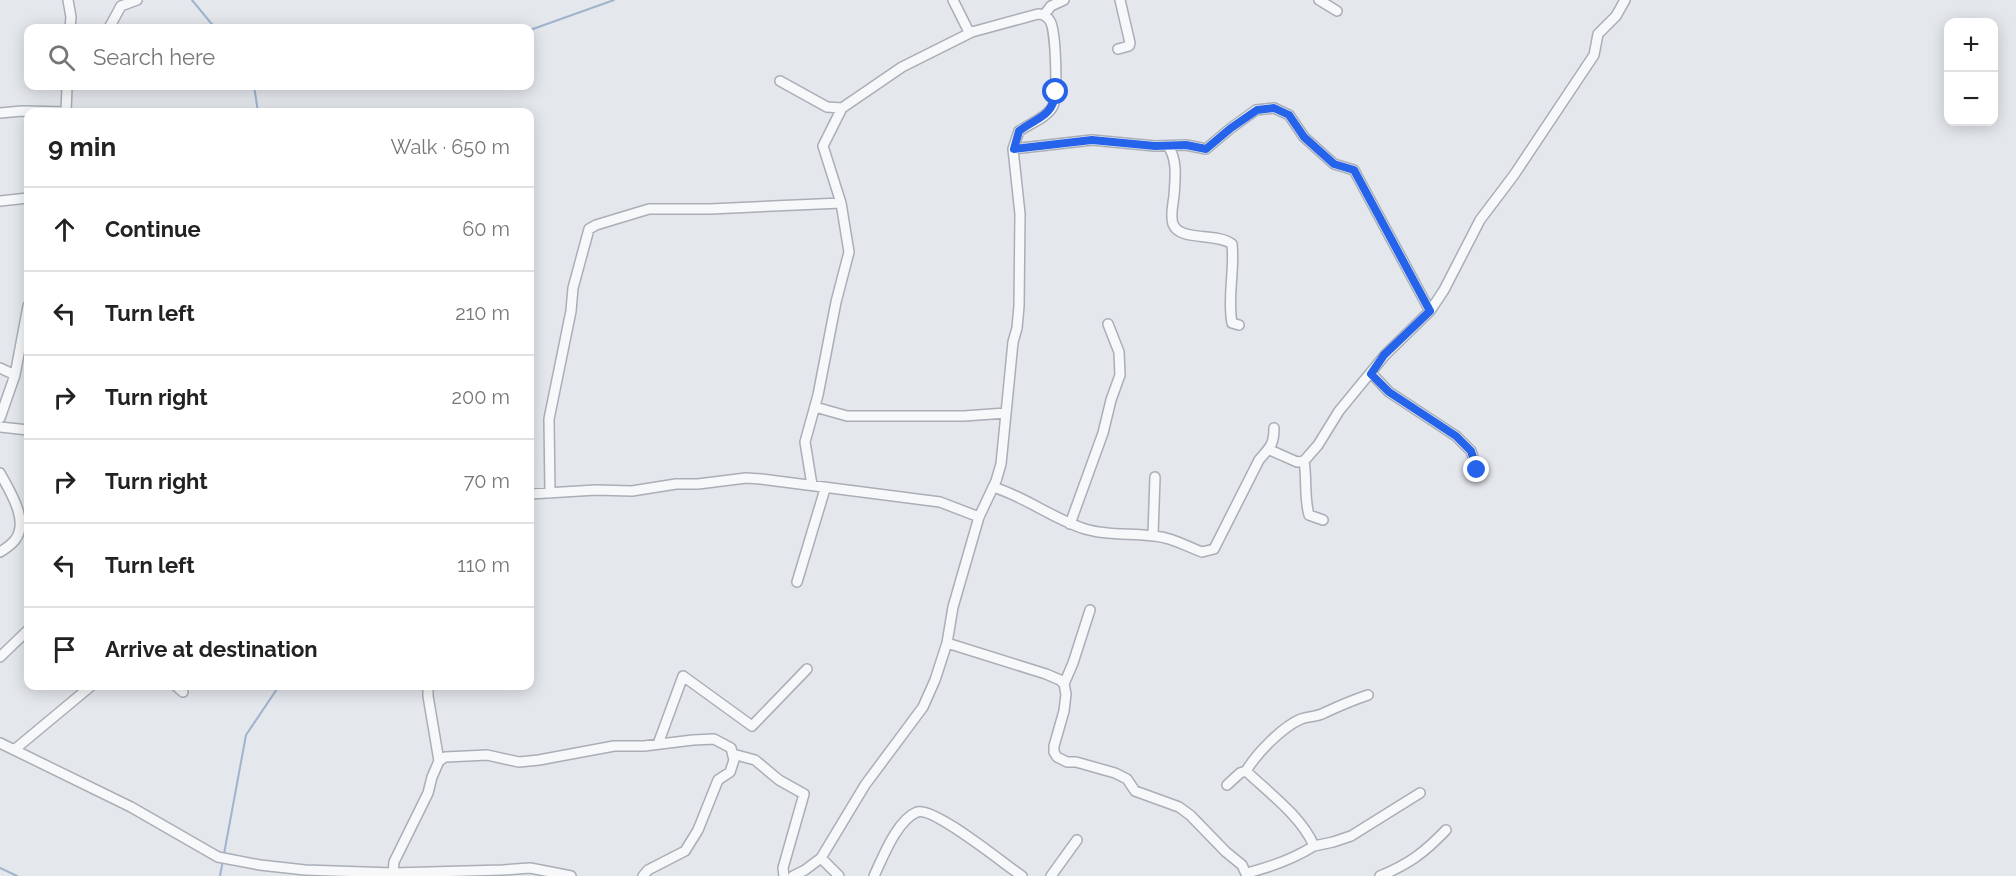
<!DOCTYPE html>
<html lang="en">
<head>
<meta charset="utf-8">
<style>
  body { margin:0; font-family:Raleway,sans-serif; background:#f2f2f2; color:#222 }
  .controls { position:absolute; right:18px; top:18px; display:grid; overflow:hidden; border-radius:12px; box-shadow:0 3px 15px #0003 }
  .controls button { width:54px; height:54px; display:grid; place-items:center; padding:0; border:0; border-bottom:2px solid #e0e0e0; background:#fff; color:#222; font:30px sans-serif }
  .stop { position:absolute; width:18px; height:18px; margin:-14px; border:4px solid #2563eb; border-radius:50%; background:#fff }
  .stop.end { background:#2563eb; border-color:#fff; box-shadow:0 2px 6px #0008 }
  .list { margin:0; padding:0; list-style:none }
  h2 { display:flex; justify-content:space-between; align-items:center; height:78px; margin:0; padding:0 24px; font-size:26px }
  h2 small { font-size:20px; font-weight:400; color:#767676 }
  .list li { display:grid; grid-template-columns:39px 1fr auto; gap:18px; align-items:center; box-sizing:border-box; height:84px; padding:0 24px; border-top:2px solid #e0e0e0 }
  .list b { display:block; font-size:22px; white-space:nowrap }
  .list em { font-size:20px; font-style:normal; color:#767676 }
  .icon { flex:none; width:33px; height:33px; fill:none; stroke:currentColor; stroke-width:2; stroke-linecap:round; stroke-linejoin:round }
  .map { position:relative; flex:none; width:2016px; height:876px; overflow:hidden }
  .search { position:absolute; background:#fff; box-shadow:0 3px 15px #0003; left:24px; top:24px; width:510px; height:66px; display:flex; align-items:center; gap:15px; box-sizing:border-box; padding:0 21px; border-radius:12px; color:#767676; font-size:22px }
  .panel { position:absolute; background:#fff; box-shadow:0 3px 15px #0003; left:24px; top:108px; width:510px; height:582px; border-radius:12px }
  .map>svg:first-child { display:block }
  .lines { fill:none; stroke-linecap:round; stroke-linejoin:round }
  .stream { stroke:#9fb4cc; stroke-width:2 }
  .minor-casing { stroke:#a9aeb7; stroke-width:12 }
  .minor { stroke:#f7f8fa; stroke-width:9 }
  .route { stroke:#2563eb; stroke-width:8 }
</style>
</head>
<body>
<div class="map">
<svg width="2016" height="876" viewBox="0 0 2016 876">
  <rect width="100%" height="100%" fill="#e4e7ec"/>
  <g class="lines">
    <path class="stream" d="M192,0L215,28
      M530,30L614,0
      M254,86L258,112
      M224,854L246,735L279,686
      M0,868L17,876
      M220,876L223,860"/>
    <defs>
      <path id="minor" d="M68,0L71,17L70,28
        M953,0L968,30L972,32
        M1319,0L1337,11
        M1044,15L1051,6L1064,0
        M109,28L121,6L137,0
        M1118,49L1129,46L1130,43L1120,0
        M780,81L827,107L842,108L902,67L972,32L1038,14C1043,14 1047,16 1050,21C1056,30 1058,96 1053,106C1048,117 1029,124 1019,131L1013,149L1020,214L1019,306L1017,328L1013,342L1001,464L996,481L979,517L953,607L947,643L935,680L923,707L865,785L821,858L805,870L793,876
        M0,113L22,111L66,112L67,86
        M1168,146C1178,160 1175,180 1174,196C1173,205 1170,215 1173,224C1180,242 1216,232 1232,244C1235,270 1227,297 1232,323L1239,325
        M1013,149L1092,140L1155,146L1186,145L1206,149L1231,128L1256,110L1274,108L1289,115L1304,137L1334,164L1354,170L1430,311
        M0,201L28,198
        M0,368L15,375
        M1371,373L1389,392L1456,436L1471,451L1477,469
        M815,407L847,416H964L1006,413
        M0,418L15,375L28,306
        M0,427L28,430
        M1270,450L1297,462L1304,461L1318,445L1339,411L1385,355L1430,311L1444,290L1480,220L1514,175L1594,55L1598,34L1616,16L1625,0
        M1304,461C1307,478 1304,497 1309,515L1323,520
        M0,473C9,490 30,521 15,540C11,545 5,549 0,552
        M812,485L805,442L818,395L836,302L849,252L841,203L823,146L842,108
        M993,487C1026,497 1053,519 1085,529C1108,536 1131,533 1154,536C1171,537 1186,546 1202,552L1214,549L1259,460C1270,447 1274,445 1274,428
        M550,493L549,419L571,311L573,288L589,229L596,225L649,209H710L841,203
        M530,494L596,490L632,491L676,484H698L746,478L761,479L940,502L979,517
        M1070,524L1103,433L1111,400L1120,375L1119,352L1108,324
        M1153,535L1155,477
        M797,582L825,489
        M1090,610L1073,663L1064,684L1066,694L1064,711L1054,746V752L1057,757L1067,762H1076L1115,773L1127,779L1135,791L1179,807L1190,815L1226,852L1242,865L1247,876
        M947,643L1046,674L1060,680L1064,684
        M0,657L28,630
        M176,686L183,692
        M0,743L131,807L218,857L260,865L305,870L393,873L503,870L530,868L571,876
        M658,744L683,676L752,726L807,669
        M14,750L91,686
        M733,754L755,760L779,780L804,794L783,868L784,876
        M439,761L445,757L467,756L487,755L519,762L539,760L614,746H644L693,740L714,739L731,748L734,760L730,772L718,780L698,830L685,851L648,870L643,876
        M1227,785L1240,773L1246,771
        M1314,846L1333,842L1351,836L1420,793
        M821,858L839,876
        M393,873L394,862L428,793L432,777L439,761L428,696V686
        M1247,873C1271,867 1293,859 1314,846C1302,817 1268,792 1246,771C1257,753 1282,727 1301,719C1309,716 1317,717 1324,713C1339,706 1353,700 1368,695
        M874,876C883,857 897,820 917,812C934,806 1005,865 1022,876
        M1051,876L1077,840
        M1380,876C1409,864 1424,853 1446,830"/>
    </defs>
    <use href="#minor" class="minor-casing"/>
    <use href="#minor" class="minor"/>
  </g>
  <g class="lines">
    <path class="route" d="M1056,92C1052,117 1038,117 1019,131L1014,149L1092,140L1155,146L1186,145L1206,149L1231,128L1257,110L1274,108L1289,115L1304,137L1334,164L1354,170L1430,311L1384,355L1371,374L1389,392L1456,436L1471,451L1477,470"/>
  </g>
</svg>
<div class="controls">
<button>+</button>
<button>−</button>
</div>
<div class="stop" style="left:1056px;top:92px"></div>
<div class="stop end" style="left:1477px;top:470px"></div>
<div class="search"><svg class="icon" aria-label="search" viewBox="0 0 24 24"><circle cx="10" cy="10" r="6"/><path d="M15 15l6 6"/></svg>Search here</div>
<section class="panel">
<h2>9 min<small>Walk · 650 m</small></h2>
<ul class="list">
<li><svg class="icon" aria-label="ahead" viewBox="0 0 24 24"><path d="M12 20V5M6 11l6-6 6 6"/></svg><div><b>Continue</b></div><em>60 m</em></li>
<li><svg class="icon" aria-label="left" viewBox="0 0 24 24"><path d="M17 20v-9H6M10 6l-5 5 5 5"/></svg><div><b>Turn left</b></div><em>210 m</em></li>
<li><svg class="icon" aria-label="right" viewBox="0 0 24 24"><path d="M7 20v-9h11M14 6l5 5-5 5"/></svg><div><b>Turn right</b></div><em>200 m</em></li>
<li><svg class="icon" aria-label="right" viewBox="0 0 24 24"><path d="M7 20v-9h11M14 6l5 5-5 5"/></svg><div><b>Turn right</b></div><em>70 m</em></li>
<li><svg class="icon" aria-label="left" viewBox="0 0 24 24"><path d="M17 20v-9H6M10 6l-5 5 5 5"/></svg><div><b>Turn left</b></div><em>110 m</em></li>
<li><svg class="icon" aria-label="arrive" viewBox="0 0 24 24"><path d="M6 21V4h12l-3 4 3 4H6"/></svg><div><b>Arrive at destination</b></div></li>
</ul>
</section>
</div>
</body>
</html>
